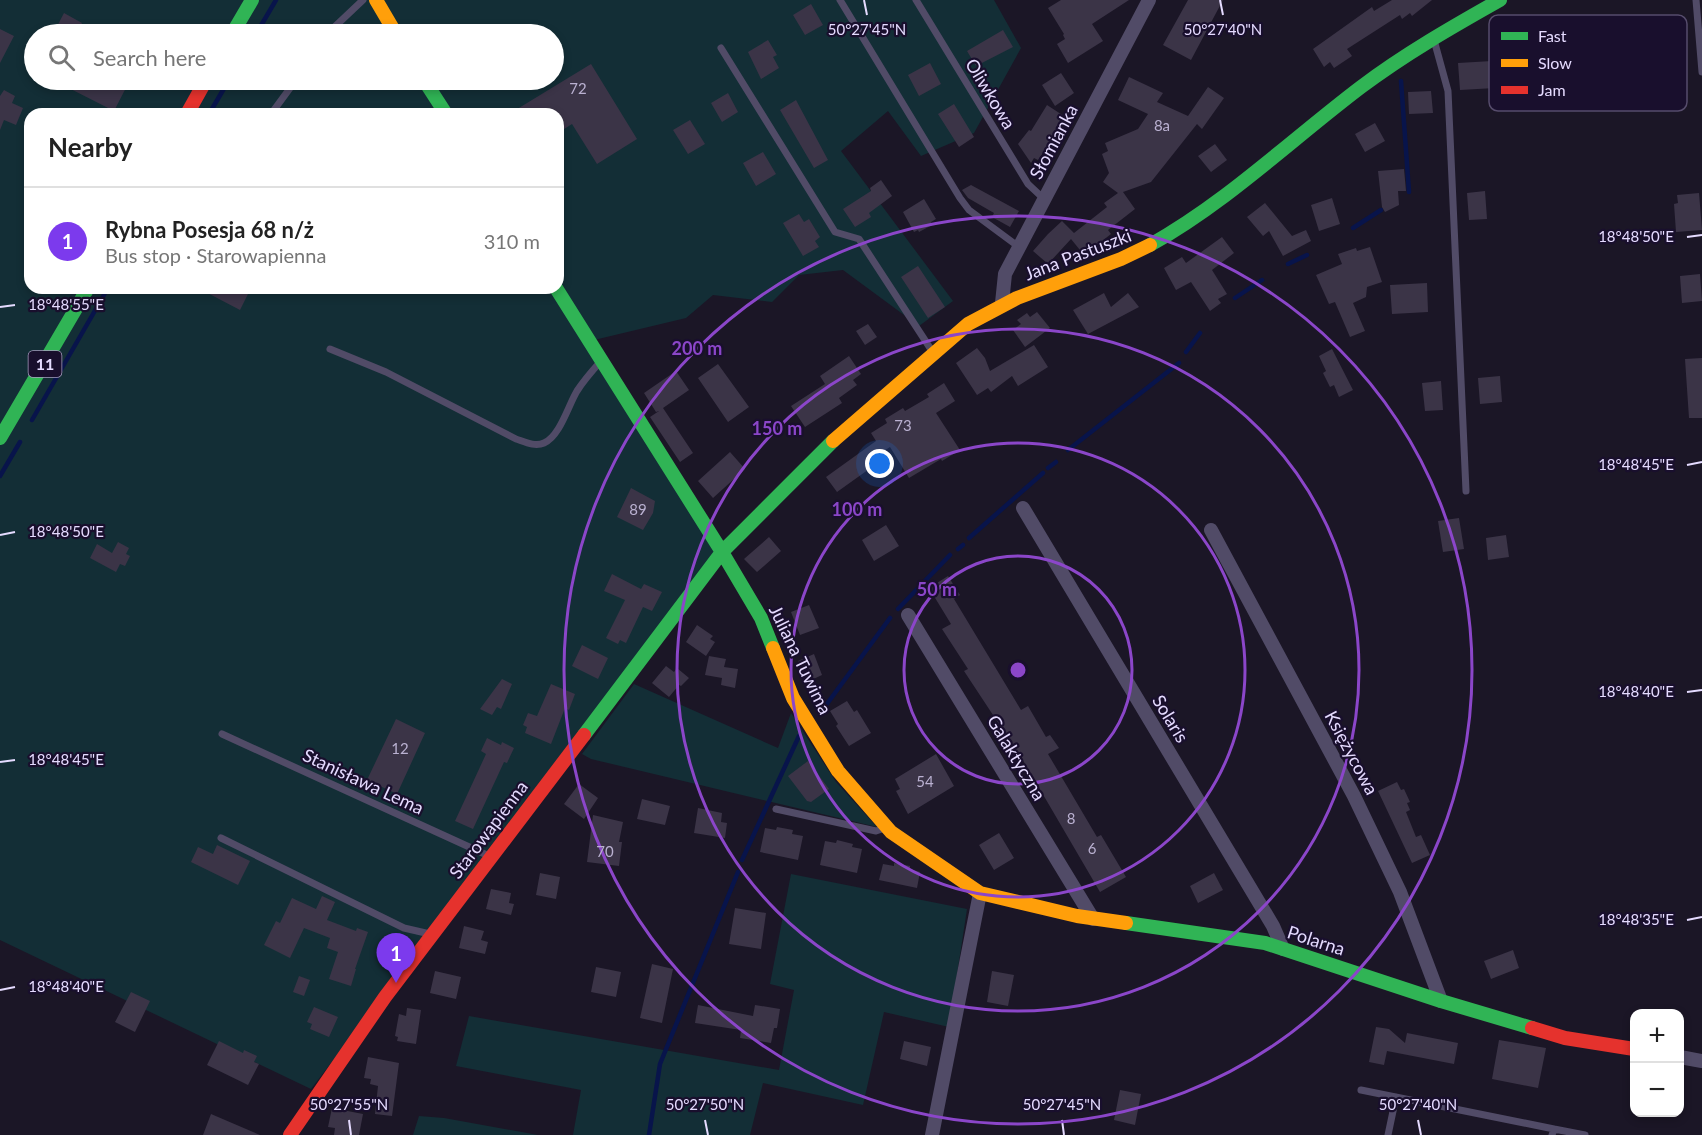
<!DOCTYPE html>
<html lang="en">
<head>
<meta charset="utf-8">
<style>
  body { margin:0; font-family:Lato,sans-serif; background:#f2f2f2; color:#222 }
  .controls { position:absolute; right:18px; bottom:18px; display:grid; overflow:hidden; border-radius:12px; box-shadow:0 3px 9px #0003 }
  .controls button { width:54px; height:54px; display:grid; place-items:center; padding:0; border:0; border-bottom:2px solid #e0e0e0; background:#fff; color:#222; font:30px sans-serif }
  .you { position:absolute; left:880px; top:464px; width:21px; height:21px; margin:-15px; border:4px solid #fff; border-radius:50%; background:#1a73e8; box-shadow:0 0 0 9px #1a73e833 }
  .badge { display:grid; place-items:center; width:39px; height:39px; border-radius:50%; background:#7c3aed; color:#fff; font-size:20px; font-weight:700 }
  .pin { position:absolute; translate:-50% -50px; filter:drop-shadow(0 2px 3px #0008) }
  .pin::after { content:''; position:absolute; top:32px; width:21px; height:18px; background:inherit; clip-path:polygon(0 0,100% 0,50% 100%) }
  .list { margin:0; padding:0; list-style:none }
  h2 { display:flex; justify-content:space-between; align-items:center; height:78px; margin:0; padding:0 24px; font-size:26px }
  h2 small { font-size:20px; font-weight:400; color:#767676 }
  .list li { display:grid; grid-template-columns:39px 1fr auto; gap:18px; align-items:center; box-sizing:border-box; height:108px; padding:0 24px; border-top:2px solid #e0e0e0 }
  .list b { display:block; font-size:22px; white-space:nowrap }
  .list p { margin:0; font-size:20px; white-space:nowrap; color:#767676 }
  .list em { font-size:20px; font-style:normal; color:#767676 }
  .icon { flex:none; width:33px; height:33px; fill:none; stroke:currentColor; stroke-width:2; stroke-linecap:round; stroke-linejoin:round }
  .map { position:relative; flex:none; width:1702px; height:1135px; overflow:hidden }
  .search { position:absolute; background:#fff; box-shadow:0 3px 9px #0003; left:24px; top:24px; width:540px; height:66px; display:flex; align-items:center; gap:15px; box-sizing:border-box; padding:0 21px; border-radius:33px; color:#767676; font-size:22px }
  .panel { position:absolute; background:#fff; box-shadow:0 3px 9px #0003; left:24px; top:108px; width:540px; height:186px; border-radius:18px }
  .map>svg:first-child { display:block }
  .green { fill:#132e36; fill-rule:evenodd }
  .lines { fill:none; stroke-linecap:round; stroke-linejoin:round }
  .stream { stroke:#08144b; stroke-width:4.5 }
  .building { fill:#3b3447 }
  .lane { stroke:#514b67; stroke-width:7 }
  .street { stroke:#514b67; stroke-width:14 }
  .fast { stroke:#30b455; stroke-width:14 }
  .slow { stroke:#ff9f0a; stroke-width:14 }
  .jam { stroke:#e5322d; stroke-width:14 }
  .ticks { fill:none; stroke:#e5dbff; stroke-width:2 }
  .ring { fill:none; stroke:#8b46c9; stroke-width:3 }
  .labels { text-anchor:middle; stroke-width:4.5; stroke-linejoin:round; paint-order:stroke }
  .number-label { font-size:15px; fill:#bab1d1 }
  .shield { fill:#190f2d; stroke:#a89ec0; stroke-width:1.5 }
  .shield-label { font-size:16px; font-weight:bold; fill:#e5dbff }
  .street-label { font-size:18px; fill:#e5dbff; stroke:#190f2d }
  .key { fill:#190f2d; stroke:#564c6c; stroke-width:1.5 }
  .key-label { font-size:16px; fill:#e5dbff }
  .ticks-label { font-size:15px; text-anchor:middle; fill:#e5dbff; stroke:#190f2d; stroke-width:4.5; stroke-linejoin:round; paint-order:stroke }
  .centre { fill:#8b46c9; stroke:#190f2d; stroke-width:3 }
  .ring-label { font-size:18px; text-anchor:middle; font-weight:bold; fill:#8b46c9; stroke:#190f2d; stroke-width:4.5; stroke-linejoin:round; paint-order:stroke }
</style>
</head>
<body>
<div class="map">
<svg width="1702" height="1135" viewBox="0 0 1702 1135">
  <rect width="100%" height="100%" fill="#1b1626"/>
  <path class="green" d="M0,0H994L1021,48L974,133L921,156L888,111L841,151L953,301L919,326L843,270L799,275L772,302L713,295L686,318L594,340L725,549L311,1089L0,940ZM34,34H554V80H34ZM30,114H558V288H30Z
    M634,684L778,748L791,713L836,782L877,827L591,759L582,754Z
    M791,874L967,909L949,1027L884,1012L863,1105L763,1083L750,1135H573L581,1090L456,1066L469,1016L779,1070L794,990L770,984Z
    M419,1116L444,1118L538,1135H413Z"/>
  <g class="lines">
    <path class="stream" d="M256,34L276,0
      M1401,81L1409,192
      M209,114L229,80
      M1353,228L1381,210
      M1288,264L1307,255
      M1235,298L1262,280
      M1186,352L1200,333
      M32,420L108,288
      M1068,450L1179,363
      M1048,468L1056,462
      M0,476L20,442
      M969,538L1043,473
      M958,549L963,545
      M898,609L950,555
      M821,712L890,618
      M742,860L799,736
      M649,1135L660,1064L738,872"/>
  </g>
  <path class="building" d="M1061,0H1129L1092,24L1103,41L1068,63L1057,44L1065,39L1063,35L1064,34L1048,8Z
    M1188,0H1223L1191,60L1163,45Z
    M1392,0H1432L1412,16L1410,13L1402,19L1400,15L1347,49L1352,56L1334,68L1330,62L1324,67L1313,49L1372,7L1374,11Z
    M811,4L823,25L805,35L793,15Z
    M64,13L82,23L77,34H53Z
    M0,29L14,36L0,63Z
    M1003,30L1013,47L976,66L967,51Z
    M768,40L777,55L773,57L779,68L761,79L748,52Z
    M1492,61L1495,88L1460,90L1458,63Z
    M930,63L941,84L919,96L908,75Z
    M591,64L637,139L597,164L572,124L558,133V114H509Z
    M1061,73L1074,93L1055,106L1042,85Z
    M1129,77L1163,93L1157,102L1188,116L1208,87L1224,98L1202,129L1197,124L1151,182L1123,192L1135,209L1108,230L1111,234L1084,255L1071,239L1048,264L1033,251L1048,234L1062,221L1074,233L1107,207L1104,203L1118,193L1103,182L1109,173L1102,154L1108,151L1105,143L1138,129L1148,114L1118,100Z
    M53,80H130L114,111Z
    M4,90L15,96L12,103L23,108L16,125L4,120L0,130V96Z
    M1431,91L1433,113L1409,114L1408,92Z
    M728,93L738,112L722,122L711,103Z
    M796,100L828,160L814,168L780,110Z
    M954,104L974,137L959,147L938,114Z
    M1047,105L1067,118L1038,160L1034,158L1031,163L1018,144L1029,130L1031,131Z
    M690,120L705,144L688,154L673,130Z
    M1375,123L1385,141L1365,152L1355,134Z
    M1215,144L1227,160L1211,172L1198,156Z
    M763,152L776,174L756,186L743,163Z
    M1404,169L1406,191H1398L1399,205L1385,212L1382,207L1378,171Z
    M881,180L892,196L869,213L871,217L855,227L843,209L871,191L870,188Z
    M971,185L1019,211L1010,227L992,217L994,213L968,198L962,190Z
    M1485,191L1487,219L1469,220L1467,193Z
    M1699,193L1702,230L1676,232L1674,204L1678,203L1677,195Z
    M1332,198L1340,224L1319,231L1311,205Z
    M924,199L936,219L931,222L932,225L919,232L918,230L914,232L903,212Z
    M1265,203L1292,236L1306,230L1311,241L1283,256L1269,231L1263,236L1247,217Z
    M799,214L804,222L809,219L820,237L815,241L819,247L803,256L783,223Z
    M1222,237L1234,253L1212,270L1227,294L1218,299L1221,303L1210,311L1191,282L1176,290L1164,268L1182,257L1186,263Z
    M1370,247L1382,282L1367,287L1366,297L1353,303L1365,331L1350,337L1335,302L1329,304L1316,275L1342,264L1338,254L1356,248L1357,251Z
    M918,266L945,307L928,318L901,277Z
    M1700,274L1702,301L1682,303L1680,276Z
    M1427,283L1428,312L1392,314L1390,285Z
    M198,288H251L240,310Z
    M1104,293L1111,307L1128,293L1139,307L1088,334L1073,310Z
    M1037,312L1050,328L1025,347L1013,330L1021,324L1017,320L1027,313L1030,317Z
    M868,324L877,337L865,345L856,331Z
    M1034,345L1048,367L1018,386L1012,376L991,392L988,388L977,395L956,363L977,348L985,358L990,371Z
    M1332,349L1353,390L1339,397L1334,385L1330,387L1323,373L1326,371L1319,356Z
    M849,356L861,374L853,380L857,385L839,398L842,403L805,427L791,406L825,384L820,376Z
    M1702,358V418H1689L1685,359Z
    M718,364L749,407L728,422L698,378Z
    M676,371L689,390L663,408L693,453L680,462L650,417L659,411L656,412L644,393Z
    M1500,376L1502,402L1480,404L1478,378Z
    M1441,381L1443,410L1425,411L1422,383Z
    M944,383L955,401L936,413L960,450L942,461L941,459L909,478L890,447L868,461L872,467L837,492L826,477L876,441L871,433L887,423L885,419L903,408L905,411L929,397L927,394Z
    M730,452L745,469L713,498L698,481Z
    M631,488L655,501L653,513L643,530L617,517Z
    M1459,518L1464,549L1443,552L1438,521Z
    M886,525L899,546L874,561L862,540Z
    M1506,535L1509,557L1488,560L1486,538Z
    M769,537L781,551L757,572L744,559Z
    M118,542L129,548L126,554L130,556L125,566L120,564L116,572L90,558L97,544L112,553Z
    M612,574L641,589L644,584L662,592L652,611L643,607L626,643L620,640L618,644L606,638L625,600L604,591Z
    M948,576L960,595L954,599L1021,710L1028,706L1046,737L1050,735L1059,748L1048,754L1097,837L1101,835L1126,877L1100,892L1024,762L964,671L968,669L942,629L951,624L929,588Z
    M809,605L819,628L800,635L791,612Z
    M697,625L713,636L710,639L715,642L706,656L686,642Z
    M582,645L608,658L598,679L572,666Z
    M814,654L822,675L807,682L798,661Z
    M709,656L726,659L724,667L738,669L735,688L721,685L722,678L705,675Z
    M666,666L674,672L677,668L689,678L681,686L679,685L669,697L652,683Z
    M502,679L512,684L501,709L497,707L492,715L480,709Z
    M551,684L575,694L569,710L565,708L551,744L525,733L527,727L523,725L528,713L537,716Z
    M847,701L854,712L857,710L871,733L849,746L836,726L838,724L830,711Z
    M396,719L425,733L397,794L367,780Z
    M487,738L501,745L502,742L514,748L507,763L504,762L473,829L455,821L486,754L481,751Z
    M936,754L954,786L908,814L896,791L900,789L895,779Z
    M808,761L829,789L811,802L807,801L788,776Z
    M1397,782L1401,790L1404,789L1410,802L1407,803L1410,810L1406,812L1416,837L1421,835L1430,855L1412,863L1378,791Z
    M579,784L598,798L584,819L564,804Z
    M642,799L670,806L665,825L637,819Z
    M698,808L722,813L721,822L727,823L725,838L694,833Z
    M593,815L623,822L619,842H622L619,866L587,862Z
    M777,827L793,830L792,834L803,836L798,860L760,852L765,828L776,830Z
    M999,833L1014,858L994,870L979,845Z
    M837,840L853,844L852,847L862,849L857,873L820,865L825,841L836,843Z
    M217,845L250,861L238,885L191,862L198,847L213,854Z
    M894,863L910,866V869L920,872L917,888L879,880L883,864L894,866Z
    M540,873L560,877L556,899L536,895Z
    M1214,873L1223,890L1198,903L1190,886Z
    M491,889L511,893L509,903L514,904L511,915L486,909Z
    M322,896L335,902L327,920L356,931L357,928L368,932L355,969H356L351,986L329,979L338,952L327,948L330,938L304,928L290,958L264,945L276,921L280,923L292,898L316,909Z
    M735,908L766,913L761,949L729,944Z
    M464,926L484,931L481,940L488,942L485,954L459,948Z
    M1513,950L1519,968L1491,979L1484,961Z
    M652,964L673,969L662,1023L640,1018Z
    M596,967L621,972L616,997L591,992Z
    M435,971L461,977L456,999L430,993Z
    M992,971L1014,975L1008,1006L987,1002Z
    M299,976L310,980L304,996L293,992Z
    M131,992L150,1001L135,1032L115,1022Z
    M698,1005L753,1016L755,1005L780,1009L777,1028H774L771,1043L740,1038L741,1030L695,1023Z
    M314,1007L338,1017L329,1037L310,1029L312,1024L307,1022Z
    M407,1008L421,1010L416,1044L397,1041L398,1037L395,1036L399,1014L406,1016Z
    M1376,1027L1389,1029L1405,1043L1407,1033L1458,1043L1454,1064L1387,1051L1384,1065L1369,1062Z
    M1499,1040L1546,1048L1538,1088L1492,1079Z
    M219,1041L243,1053L244,1050L257,1056L254,1062L259,1064L248,1085L207,1065Z
    M904,1041L931,1047L927,1066L900,1059Z
    M368,1057L399,1063L392,1116L375,1114L378,1086L370,1084L371,1079L364,1078Z
    M1120,1090L1141,1094L1135,1125L1114,1120Z
    M332,1108L363,1114L359,1135H334L335,1128L328,1127Z
    M211,1114L260,1135H203Z"/>
  <g class="lines">
    <path class="lane" d="M840,0L960,198L969,210L1019,247
      M916,0L1028,184L1044,199
      M1696,0L1702,72
      M327,34L363,0
      M1434,40L1448,91L1466,491
      M721,48L835,232L859,239L932,351
      M271,114L296,80
      M330,349L386,372L516,439C525,442 535,447 544,443C560,436 568,406 577,391C584,380 592,371 601,361
      M222,734L489,856
      M776,809L876,831L885,828
      M221,838L404,928L430,934
      M1361,1090L1554,1129L1552,1135
      M1554,1129L1585,1135
      M1388,1135L1396,1097"/>
    <path class="street" d="M1002,303L1005,274L1149,0
      M1023,508L1273,926L1283,949
      M1211,530L1354,796L1400,892L1441,1001
      M908,615L1093,919
      M1680,1057L1702,1061
      M932,1135L980,893"/>
    <path class="fast" d="M232,34L252,0
      M424,80L446,114
      M1150,245C1227,202 1291,140 1361,87C1405,54 1452,27 1500,0
      M556,288L722,552L761,618L773,648
      M0,438L88,288
      M584,735L722,552L833,441
      M1126,923L1265,943L1441,1001L1532,1028"/>
    <path class="slow" d="M376,0L396,34
      M833,441L968,324L1017,298L1121,259L1150,245
      M773,648L793,698L838,771L891,832L980,893L1077,916L1126,923"/>
    <path class="jam" d="M187,114L206,80
      M1532,1028L1565,1038L1634,1049
      M290,1135L385,997L584,735"/>
  </g>
  <path class="ticks" d="M864,0L867,15M1220,0L1223,15M1687,237L1702,235M0,307L15,305M1687,465L1702,462M0,535L15,532M1687,692L1702,690M0,762L15,760M1687,920L1702,917M0,990L15,987M349,1120L351,1135M705,1120L708,1135M1062,1120L1064,1135M1418,1120L1421,1135"/>
  <g class="ring">
    <circle cx="1018" cy="670" r="114"/>
    <circle cx="1018" cy="670" r="227"/>
    <circle cx="1018" cy="670" r="341"/>
    <circle cx="1018" cy="670" r="454"/>
  </g>
  <g class="labels">
    <g class="number-label">
      <text x="578" y="94">72</text>
      <text x="1162" y="131">8a</text>
      <text x="903" y="431">73</text>
      <text x="638" y="515">89</text>
      <text x="400" y="754">12</text>
      <text x="925" y="787">54</text>
      <text x="1071" y="824">8</text>
      <text x="1092" y="854">6</text>
      <text x="605" y="857">70</text>
    </g>
    <rect class="shield" x="28.5" y="351" width="33" height="26" rx="4.5"/>
    <g class="shield-label">
      <text x="45" y="370">11</text>
    </g>
    <g class="street-label">
      <text transform="translate(990 94) rotate(59)" y="6">Oliwkowa</text>
      <text transform="translate(1054 142) rotate(-62)" y="6">Słomianka</text>
      <text transform="translate(1078 255) rotate(-21)" y="6">Jana Pastuszki</text>
      <text transform="translate(800 660) rotate(64)" y="6">Juliana Tuwima</text>
      <text transform="translate(1170 719) rotate(59)" y="6">Solaris</text>
      <text transform="translate(1351 753) rotate(62)" y="6">Księżycowa</text>
      <text transform="translate(1016 758) rotate(59)" y="6">Galaktyczna</text>
      <text transform="translate(363 782) rotate(25)" y="6">Stanisława Lema</text>
      <text transform="translate(489 830) rotate(-53)" y="6">Starowapienna</text>
      <text transform="translate(1316 941) rotate(18)" y="6">Polarna</text>
    </g>
  </g>
  <rect x="1489" y="15" width="198" height="96" rx="9" class="key"/>
  <rect x="1501" y="32" width="27" height="8" fill="#30b455"/>
  <rect x="1501" y="59" width="27" height="8" fill="#ff9f0a"/>
  <rect x="1501" y="86" width="27" height="8" fill="#e5322d"/>
  <g class="key-label">
    <text x="1538" y="42">Fast</text>
    <text x="1538" y="69">Slow</text>
    <text x="1538" y="96">Jam</text>
  </g>
  <g class="ticks-label">
    <text x="867" y="35">50°27'45"N</text>
    <text x="1223" y="35">50°27'40"N</text>
    <text x="1636" y="242">18°48'50"E</text>
    <text x="66" y="310">18°48'55"E</text>
    <text x="1636" y="470">18°48'45"E</text>
    <text x="66" y="537">18°48'50"E</text>
    <text x="1636" y="697">18°48'40"E</text>
    <text x="66" y="765">18°48'45"E</text>
    <text x="1636" y="925">18°48'35"E</text>
    <text x="66" y="992">18°48'40"E</text>
    <text x="349" y="1110">50°27'55"N</text>
    <text x="705" y="1110">50°27'50"N</text>
    <text x="1062" y="1110">50°27'45"N</text>
    <text x="1418" y="1110">50°27'40"N</text>
  </g>
  <circle cx="1018" cy="670" r="9" class="centre"/>
  <g class="ring-label">
    <text x="697" y="355">200 m</text>
    <text x="777" y="435">150 m</text>
    <text x="857" y="516">100 m</text>
    <text x="937" y="596">50 m</text>
  </g>
</svg>
<div class="controls">
<button>+</button>
<button>−</button>
</div>
<div class="you"></div>
<div class="pin badge" style="left:396px;top:983px">1</div>
<div class="search"><svg class="icon" aria-label="search" viewBox="0 0 24 24"><circle cx="10" cy="10" r="6"/><path d="M15 15l6 6"/></svg>Search here</div>
<section class="panel">
<h2>Nearby<small></small></h2>
<ul class="list">
<li><span class="badge">1</span><div><b>Rybna Posesja 68 n/ż</b><p>Bus stop · Starowapienna</p></div><em>310 m</em></li>
</ul>
</section>
</div>
</body>
</html>
